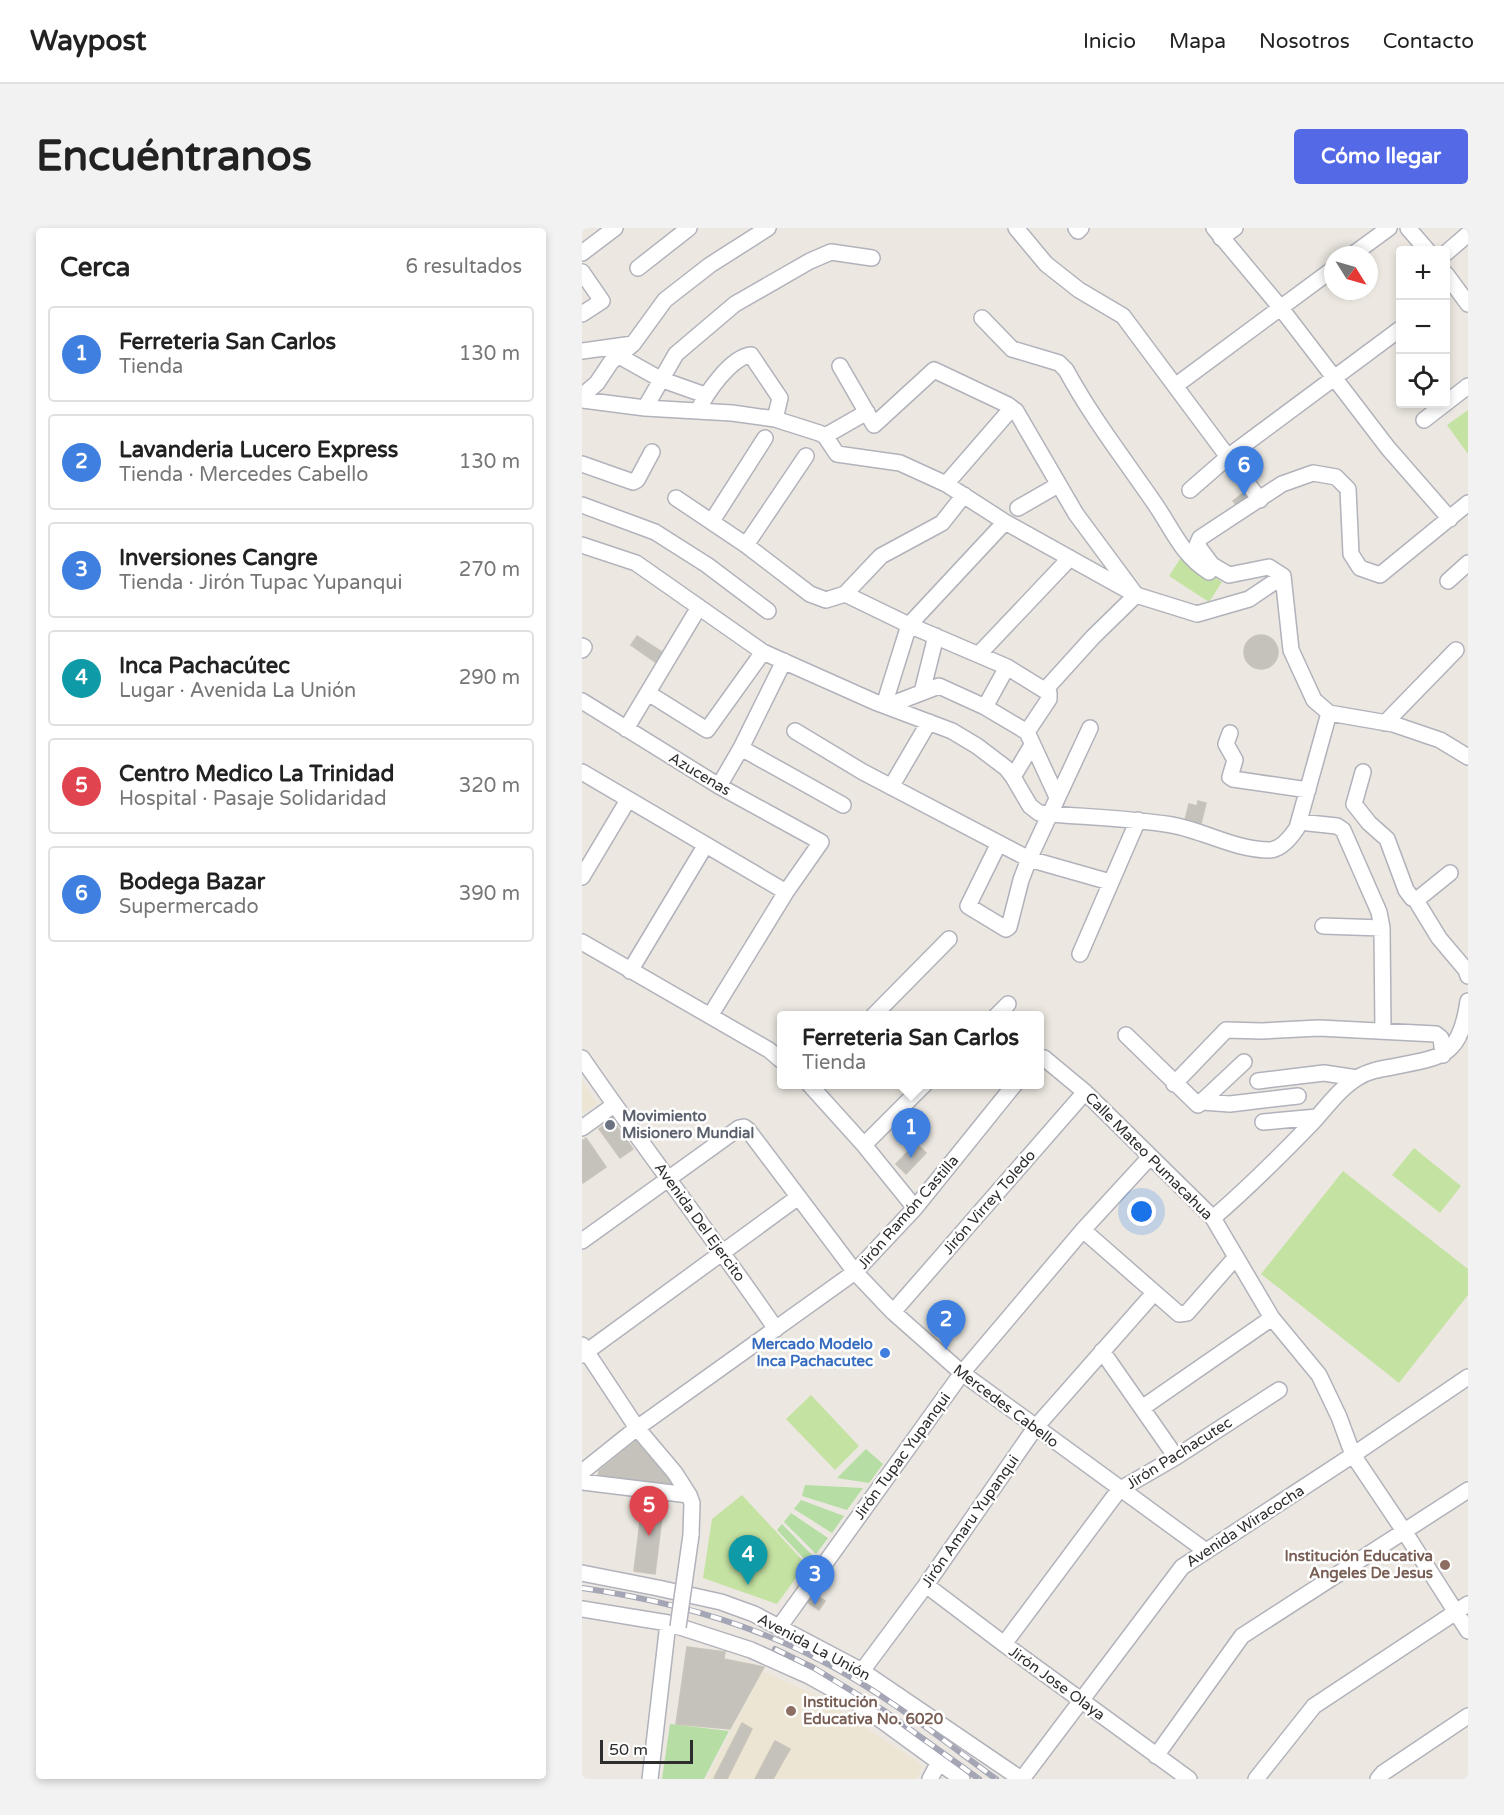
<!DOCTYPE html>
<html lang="es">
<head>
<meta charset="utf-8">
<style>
  body { margin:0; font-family:"Varela Round",sans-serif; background:#f2f2f2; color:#222 }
  .controls { position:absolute; right:18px; top:18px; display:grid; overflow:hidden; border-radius:6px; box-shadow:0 3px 9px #0003 }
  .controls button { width:54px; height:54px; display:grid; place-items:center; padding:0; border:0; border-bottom:2px solid #e0e0e0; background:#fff; color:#222; font:30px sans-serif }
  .compass { position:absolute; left:742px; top:18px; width:54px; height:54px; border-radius:50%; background:#fff; box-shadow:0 3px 9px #0003; rotate:127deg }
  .scale { position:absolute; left:18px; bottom:15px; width:93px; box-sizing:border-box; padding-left:6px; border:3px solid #2d2d2d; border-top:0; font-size:16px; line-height:21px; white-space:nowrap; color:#2d2d2d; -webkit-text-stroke:4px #fff; paint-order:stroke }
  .you { position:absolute; left:560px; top:984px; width:21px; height:21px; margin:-15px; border:4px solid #fff; border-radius:50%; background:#1a73e8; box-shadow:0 0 0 9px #1a73e833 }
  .badge { display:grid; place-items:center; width:39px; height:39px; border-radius:50%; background:#5469e6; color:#fff; font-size:20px; font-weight:700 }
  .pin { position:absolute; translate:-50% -50px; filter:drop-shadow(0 2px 3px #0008) }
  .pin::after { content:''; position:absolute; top:32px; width:21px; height:18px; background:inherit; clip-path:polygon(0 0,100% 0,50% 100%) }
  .popup { position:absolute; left:195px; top:783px; width:267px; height:78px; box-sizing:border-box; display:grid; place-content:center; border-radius:6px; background:#fff; filter:drop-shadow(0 2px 4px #0005); font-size:20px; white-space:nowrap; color:#767676 }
  .popup b { font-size:22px; color:#222 }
  .popup::after { content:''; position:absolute; left:50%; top:100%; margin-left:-12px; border:12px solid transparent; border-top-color:#fff }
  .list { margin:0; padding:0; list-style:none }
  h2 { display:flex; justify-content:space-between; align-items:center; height:78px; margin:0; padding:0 24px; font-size:26px }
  h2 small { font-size:20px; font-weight:400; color:#767676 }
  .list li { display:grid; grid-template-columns:39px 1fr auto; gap:18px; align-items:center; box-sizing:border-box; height:96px; margin:0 12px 12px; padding:0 12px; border:2px solid #e0e0e0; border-radius:6px }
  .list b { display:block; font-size:22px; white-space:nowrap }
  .list p { margin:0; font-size:20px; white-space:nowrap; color:#767676 }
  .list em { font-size:20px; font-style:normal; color:#767676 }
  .icon { flex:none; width:33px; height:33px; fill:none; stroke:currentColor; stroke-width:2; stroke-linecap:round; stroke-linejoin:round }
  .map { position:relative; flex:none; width:886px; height:1551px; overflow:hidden; border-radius:6px }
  header { display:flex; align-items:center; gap:36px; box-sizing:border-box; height:84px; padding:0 30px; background:#fff; border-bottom:2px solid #e0e0e0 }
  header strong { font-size:28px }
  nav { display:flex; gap:33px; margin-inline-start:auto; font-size:21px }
  .intro { display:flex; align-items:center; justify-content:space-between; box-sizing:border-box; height:144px; padding:0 36px }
  h1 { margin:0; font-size:42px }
  .button { padding:15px 27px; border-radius:6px; background:#5469e6; color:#fff; font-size:21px; font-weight:700 }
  main { display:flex; gap:36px; padding:0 36px }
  aside { flex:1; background:#fff; border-radius:6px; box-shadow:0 3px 9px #0003 }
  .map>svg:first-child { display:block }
  .education { fill:#ece5d3 }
  .green { fill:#b5dda4 }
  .pitch { fill:#c4e2a1 }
  .building { fill:#c5c2bc; stroke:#c8c4ba; stroke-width:1.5 }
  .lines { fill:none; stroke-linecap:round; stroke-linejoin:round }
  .minor-casing { stroke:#b1b2bb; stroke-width:18 }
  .minor { stroke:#fff; stroke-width:15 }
  .rail-casing { stroke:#a4a6b5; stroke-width:6 }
  .rail { stroke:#fff; stroke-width:4; stroke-dasharray:11; stroke-linecap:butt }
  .minor-bridge-casing { stroke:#b1b2bb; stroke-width:18; stroke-linecap:butt }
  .minor-bridge { stroke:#fff; stroke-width:15 }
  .worship-dot { fill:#6b7280; stroke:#fff; stroke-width:2 }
  .shop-dot { fill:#3f7fe0; stroke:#fff; stroke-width:2 }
  .education-dot { fill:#8d6e63; stroke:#fff; stroke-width:2 }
  .labels { text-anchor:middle; stroke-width:5; stroke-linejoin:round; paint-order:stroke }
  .street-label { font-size:15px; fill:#2d2d2d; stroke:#fff }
  .worship-label { font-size:15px; font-weight:bold; fill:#5b616d; stroke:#fff; text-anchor:start }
  .shop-label { font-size:15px; font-weight:bold; fill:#366cbe; stroke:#fff; text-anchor:end }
  .education-label { font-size:15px; font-weight:bold; fill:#785e54; stroke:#fff; text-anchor:end }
</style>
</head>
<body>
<header>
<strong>Waypost</strong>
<nav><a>Inicio</a><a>Mapa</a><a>Nosotros</a><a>Contacto</a></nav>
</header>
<div class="intro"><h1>Encuéntranos</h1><a class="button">Cómo llegar</a></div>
<main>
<aside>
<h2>Cerca<small>6 resultados</small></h2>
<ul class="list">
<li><span class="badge" style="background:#3f7fe0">1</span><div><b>Ferreteria San Carlos</b><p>Tienda</p></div><em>130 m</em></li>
<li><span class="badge" style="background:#3f7fe0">2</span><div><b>Lavanderia Lucero Express</b><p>Tienda · Mercedes Cabello</p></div><em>130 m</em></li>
<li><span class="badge" style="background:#3f7fe0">3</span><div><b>Inversiones Cangre</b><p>Tienda · Jirón Tupac Yupanqui</p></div><em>270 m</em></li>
<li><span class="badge" style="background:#0f9aa8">4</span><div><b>Inca Pachacútec</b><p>Lugar · Avenida La Unión</p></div><em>290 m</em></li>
<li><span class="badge" style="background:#e0444e">5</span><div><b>Centro Medico La Trinidad</b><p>Hospital · Pasaje Solidaridad</p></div><em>320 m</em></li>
<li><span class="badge" style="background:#3f7fe0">6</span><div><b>Bodega Bazar</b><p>Supermercado</p></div><em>390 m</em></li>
</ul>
</aside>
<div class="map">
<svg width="886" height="1551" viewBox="0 0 886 1551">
  <rect width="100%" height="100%" fill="#ece8e1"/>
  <path class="education" d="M0,852L15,876L0,886Z
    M181,1443L235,1468L339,1536L340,1540L334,1551H124Z"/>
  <path class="green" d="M284,1221L301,1236L287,1255L255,1250Z
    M223,1257L281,1260L265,1282L220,1268Z
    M219,1272L262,1288L250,1305L212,1281Z
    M209,1285L246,1310L234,1326L202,1294Z
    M200,1296L232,1329L227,1336L195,1302Z
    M88,1496L147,1503L122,1551H80Z"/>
  <path class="pitch" d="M886,182V226L865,197Z
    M600,328L640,354L627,374L587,348Z
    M832,920L879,958L858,985L810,947Z
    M761,943L886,1041V1067L817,1155L679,1046Z
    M229,1167L277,1218L253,1242L204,1191Z
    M160,1267L224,1336L195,1376L121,1350L130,1291Z"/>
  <path class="building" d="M664,263L668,272L657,281L651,273Z
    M662 424a17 17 0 1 1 34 0a17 17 0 1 1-34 0Z
    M55,408L80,424L73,434L49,417Z
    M616,573L624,575L618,600L602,596L607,576L615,578Z
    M30,891L51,921L38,930L17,901Z
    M4,910L24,939L14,946L0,926V913Z
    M334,915L344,925L324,946L314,936Z
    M0,926L14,946L1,955L0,953Z
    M55,1212L89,1254L88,1261L15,1252L17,1243Z
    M61,1270L82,1272L73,1346L52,1343Z
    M231,1365L243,1373L237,1382L225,1374Z
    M105,1419L143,1424L142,1431L182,1439L148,1501L94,1496Z
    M160,1495L170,1501L145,1551H135L132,1550Z
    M193,1513L208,1521L191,1551H173Z"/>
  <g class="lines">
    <defs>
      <path id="minor" d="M434,0L464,36L497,62L541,88L678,272
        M494,0L496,3L499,0
        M632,0L698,79L806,220L868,291
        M826,0L845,22
        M639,10L653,0
        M0,25L33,0
        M864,25L886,6
        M770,27L807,0
        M56,40L107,0
        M0,44L20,73L0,86
        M864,46L886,76
        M400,90L430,121L477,135L484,142C510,190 543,232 573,276C591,302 599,326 627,344
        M0,123L51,116
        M37,128L78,151L123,167
        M258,138L292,197L352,142L426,177L434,183L494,286L554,367L511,409L463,462
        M593,158L751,41
        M0,168L15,155L29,134L51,116L83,72L128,37L186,0
        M0,172L63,180L150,185L193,191L237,205L243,208L255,226L318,235L364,256L423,294L554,367L615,386L667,371L701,348
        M63,180L94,126L153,76L228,33L249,24L290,30
        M116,183C124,165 149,129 169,127L198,170L193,191
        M842,192L886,158
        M243,208L285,184
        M0,236L51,254L55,252L70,224
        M364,256L430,180
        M608,262L647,228L818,101
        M94,270L164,317L228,366L244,372L263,366L327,397L425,439L467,465V471L445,504
        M886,275L798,347L778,340L769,326L766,261L754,249L731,245L700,256L618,310L615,317L630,337L647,347L687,339L701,348L709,422L732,472L747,485L811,496L858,512L886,529
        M0,277L73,304L125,337L186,383
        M436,280L476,257
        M130,293L183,210
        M0,317L54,335L181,424L293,474L370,503L395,518L424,540L431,549L448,578L457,585C501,589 546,590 590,597C623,603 653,622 688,622C699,621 709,609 715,600L747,485
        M164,317L224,228
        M866,353L886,335
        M263,366L299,328L360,295L382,267
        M0,418L2,419L0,422
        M398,425L488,330
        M340,464L354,408
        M66,465L125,502L181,424
        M0,473L137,558L239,614L204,664L128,788
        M302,477L327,397L423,294
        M305,478L357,458L403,479L445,504L475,569
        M403,479L425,439
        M803,495L874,422
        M44,501L117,379
        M213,503L281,544L447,631L528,654
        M648,505L644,516L653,532L648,549L651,551L726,562
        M159,520L261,577
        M0,544L204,664
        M781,544L772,576L787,595L805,611L824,662L830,670H837
        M431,549L450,517
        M137,558L159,520L202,433
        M309,559L347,494
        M717,594L755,598L761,602L797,684L800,700L801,803
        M417,615L386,678L424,701L427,699L439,652L447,631L508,500
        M868,645L837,670L835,674L857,710L884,742L886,748
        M0,649L46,572
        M741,698L800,700
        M0,714L187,822L200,833
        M498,726L556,592
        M48,743L123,618
        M291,788L367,711
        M414,788L426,776
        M544,807L616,877L662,834
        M458,829L462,830L503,864L631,990L690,1090L737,1147L757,1189L771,1227L822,1303L886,1403
        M0,830C63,922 131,1009 194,1101
        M676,853L742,845L775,850
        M227,856L282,917L333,980
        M592,856L644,802L680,803L737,800L854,806L859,810L861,827
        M620,874L648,876L716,868
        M681,894L735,889
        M0,900L32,877
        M282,917L343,856
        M631,990C666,960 698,928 730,895C744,880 757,861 775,850C786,843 798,841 810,839C860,829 878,830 886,773
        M501,1002L597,1086L605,1085L654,1029
        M0,1013L157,900L162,899L166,902L273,1044L311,1084L380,1145L624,1323
        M311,1084L503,864
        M0,1117L55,1200L93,1245L107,1267L110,1275L109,1307
        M520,1123L594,1229
        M0,1127L215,970
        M560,1180L690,1090
        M0,1244L55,1200L273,1044L333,980L433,856
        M0,1254L107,1267
        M0,1345L76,1360L139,1374L172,1386L280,1443L439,1551
        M344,1357L422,1416L607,1551
        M0,1381L86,1395L169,1422L227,1448L277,1476L380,1551
        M198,1398L380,1145L501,1002L568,929
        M422,1416L537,1262L594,1229L697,1162
        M280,1443L344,1357L453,1200L572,1065
        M574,1528L660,1408L886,1262
        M68,1551L86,1395
        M348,1551L357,1534
        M440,1551L600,1339L771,1227L886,1149
        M674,1551L732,1478L886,1376
        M796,1551L801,1545L886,1488"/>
    </defs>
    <use href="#minor" class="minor-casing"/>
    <use href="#minor" class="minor"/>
    <defs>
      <path id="rail" d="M0,1360C83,1372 165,1394 240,1433C302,1465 358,1510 414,1551
        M193,1421L232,1440L301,1482L397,1551"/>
    </defs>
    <use href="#rail" class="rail-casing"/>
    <use href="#rail" class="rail"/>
    <defs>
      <path id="minor-bridge" d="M96,1399L109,1307"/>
    </defs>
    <use href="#minor-bridge" class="minor-bridge-casing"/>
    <use href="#minor-bridge" class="minor-bridge"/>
  </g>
  <circle class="worship-dot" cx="28" cy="897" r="6"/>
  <circle class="shop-dot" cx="303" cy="1125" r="6"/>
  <g class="education-dot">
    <circle cx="863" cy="1337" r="6"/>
    <circle cx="209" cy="1483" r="6"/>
  </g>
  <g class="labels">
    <g class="street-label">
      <text transform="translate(118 546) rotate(31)" y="5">Azucenas</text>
      <text transform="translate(567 928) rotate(45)" y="5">Calle Mateo Pumacahua</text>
      <text transform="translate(407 974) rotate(-49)" y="5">Jirón Virrey Toledo</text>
      <text transform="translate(326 984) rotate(-49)" y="5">Jirón Ramón Castilla</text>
      <text transform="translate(118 994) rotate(54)" y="5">Avenida Del Ejercito</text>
      <text transform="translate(424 1178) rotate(37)" y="5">Mercedes Cabello</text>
      <text transform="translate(597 1225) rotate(-32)" y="5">Jirón Pachacutec</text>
      <text transform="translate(320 1228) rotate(-54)" y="5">Jirón Tupac Yupanqui</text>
      <text transform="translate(388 1293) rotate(-55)" y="5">Jirón Amaru Yupanqui</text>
      <text transform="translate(663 1298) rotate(-33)" y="5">Avenida Wiracocha</text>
      <text transform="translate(232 1419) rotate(28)" y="5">Avenida La Unión</text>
      <text transform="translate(475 1455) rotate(36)" y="5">Jirón Jose Olaya</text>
    </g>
    <g class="worship-label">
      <text x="40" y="893">Movimiento<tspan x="40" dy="17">Misionero Mundial</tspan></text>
    </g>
    <g class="shop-label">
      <text x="291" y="1121">Mercado Modelo<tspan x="291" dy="17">Inca Pachacutec</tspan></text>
    </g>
    <g class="education-label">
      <text x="851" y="1333">Institución Educativa<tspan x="851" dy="17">Angeles De Jesus</tspan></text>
      <text x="221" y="1479" text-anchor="start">Institución<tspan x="221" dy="17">Educativa No. 6020</tspan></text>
    </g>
  </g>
</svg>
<div class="controls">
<button>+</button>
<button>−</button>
<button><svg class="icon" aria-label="locate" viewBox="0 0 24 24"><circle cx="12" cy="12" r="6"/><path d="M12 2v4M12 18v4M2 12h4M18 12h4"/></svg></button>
</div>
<svg class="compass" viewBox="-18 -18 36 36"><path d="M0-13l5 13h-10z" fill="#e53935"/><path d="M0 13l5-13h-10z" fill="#767676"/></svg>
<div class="scale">50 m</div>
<div class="you"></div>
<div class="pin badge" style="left:329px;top:930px;background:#3f7fe0">1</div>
<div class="popup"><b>Ferreteria San Carlos</b>Tienda</div>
<div class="pin badge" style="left:364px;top:1122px;background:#3f7fe0">2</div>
<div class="pin badge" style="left:233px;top:1377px;background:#3f7fe0">3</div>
<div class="pin badge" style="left:166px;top:1357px;background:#0f9aa8">4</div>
<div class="pin badge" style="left:67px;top:1308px;background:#e0444e">5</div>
<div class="pin badge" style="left:662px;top:268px;background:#3f7fe0">6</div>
</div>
</main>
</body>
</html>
